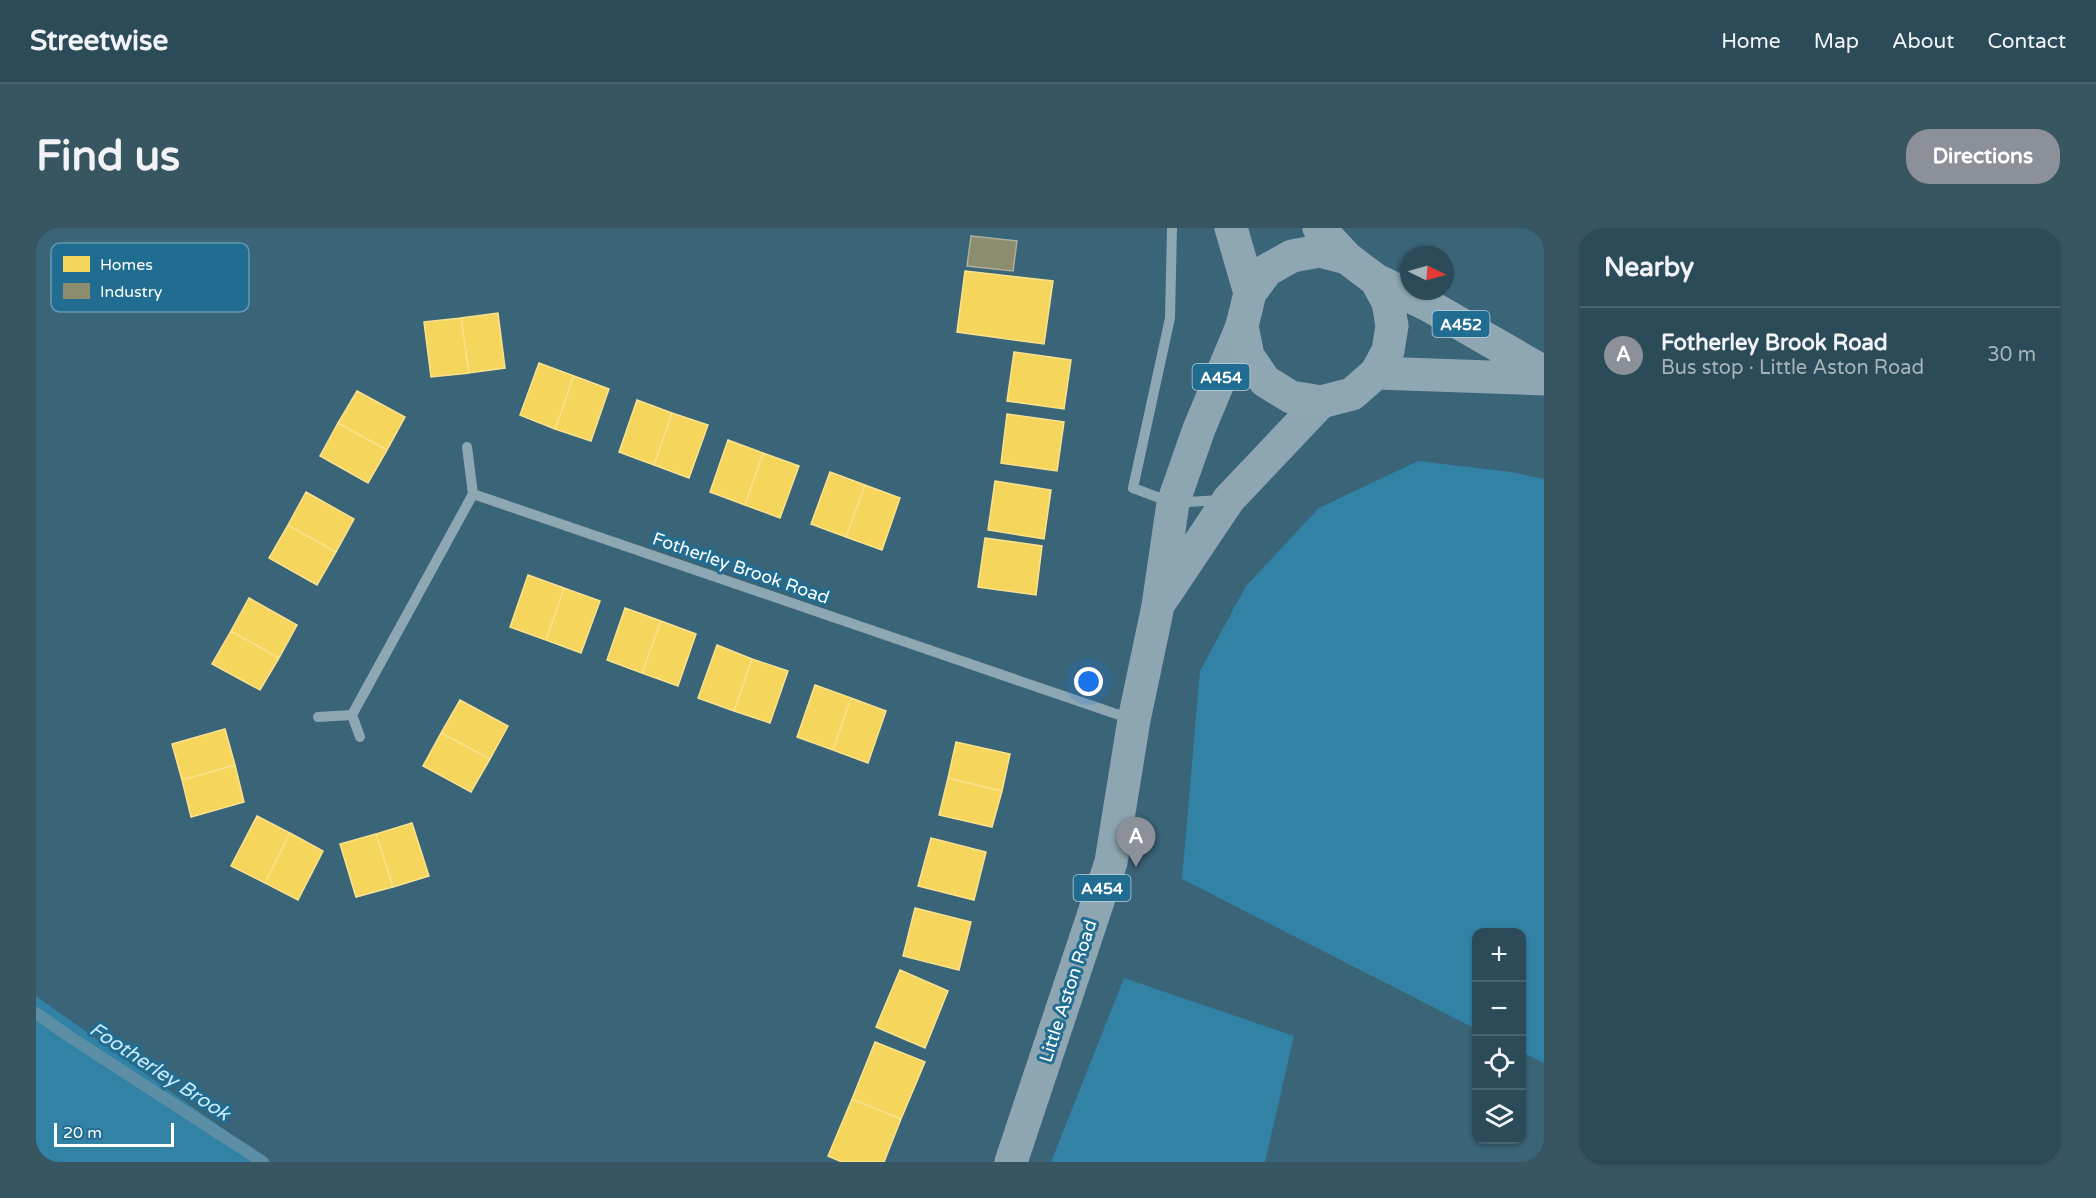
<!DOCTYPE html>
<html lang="en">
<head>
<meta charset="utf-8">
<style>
  body { margin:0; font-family:"Varela Round",sans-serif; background:#385562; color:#f1f3f6 }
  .controls { position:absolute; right:18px; bottom:18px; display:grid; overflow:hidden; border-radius:12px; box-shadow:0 2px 4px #0004 }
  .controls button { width:54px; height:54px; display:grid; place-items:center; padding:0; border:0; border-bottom:2px solid #48636f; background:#2c4b59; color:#f1f3f6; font:30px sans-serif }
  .compass { position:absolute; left:1364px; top:18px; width:54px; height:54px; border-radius:50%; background:#2c4b59; box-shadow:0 2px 4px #0004; rotate:95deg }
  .scale { position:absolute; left:18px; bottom:15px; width:120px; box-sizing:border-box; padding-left:6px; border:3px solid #fff; border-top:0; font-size:16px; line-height:21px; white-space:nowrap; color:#fff; -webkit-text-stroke:4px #206d91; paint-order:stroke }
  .you { position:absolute; left:1053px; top:454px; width:21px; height:21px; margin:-15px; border:4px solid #fff; border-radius:50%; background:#1a73e8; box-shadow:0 0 0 9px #1a73e833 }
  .badge { display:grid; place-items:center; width:39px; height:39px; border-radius:50%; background:#8c9099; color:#fff; font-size:20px; font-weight:700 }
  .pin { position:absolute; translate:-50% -50px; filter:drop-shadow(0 2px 3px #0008) }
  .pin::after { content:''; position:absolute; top:32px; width:21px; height:18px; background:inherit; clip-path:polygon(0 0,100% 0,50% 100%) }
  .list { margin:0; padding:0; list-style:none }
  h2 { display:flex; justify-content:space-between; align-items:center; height:78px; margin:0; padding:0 24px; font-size:26px }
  h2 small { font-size:20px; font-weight:400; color:#a6b3ba }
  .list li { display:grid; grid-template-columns:39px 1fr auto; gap:18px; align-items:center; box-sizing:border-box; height:96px; padding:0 24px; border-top:2px solid #48636f }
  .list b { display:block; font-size:22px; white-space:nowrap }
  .list p { margin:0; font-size:20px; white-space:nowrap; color:#a6b3ba }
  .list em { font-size:20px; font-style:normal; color:#a6b3ba }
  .icon { flex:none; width:33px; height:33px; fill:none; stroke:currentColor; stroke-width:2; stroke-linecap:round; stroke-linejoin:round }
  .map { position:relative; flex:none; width:1508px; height:934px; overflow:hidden; border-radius:24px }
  header { display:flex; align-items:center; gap:36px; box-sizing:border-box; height:84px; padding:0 30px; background:#2c4b59; border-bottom:2px solid #48636f }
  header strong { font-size:28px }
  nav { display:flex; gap:33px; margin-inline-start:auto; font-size:21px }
  .intro { display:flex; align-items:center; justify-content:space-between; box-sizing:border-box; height:144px; padding:0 36px }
  h1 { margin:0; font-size:42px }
  .button { padding:15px 27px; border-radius:24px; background:#8c9099; color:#fff; font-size:21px; font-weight:700 }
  main { display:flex; gap:36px; padding:0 36px }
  aside { flex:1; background:#2c4b59; border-radius:24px; box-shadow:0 2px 4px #0004 }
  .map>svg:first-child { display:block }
  .green { fill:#3282a5 }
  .homes { fill:#f6d55c; stroke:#f9e28d; stroke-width:1.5 }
  .industry { fill:#8c8c6e; stroke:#aeae9a; stroke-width:1.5 }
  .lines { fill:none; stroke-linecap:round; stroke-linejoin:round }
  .stream { stroke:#5c8fa5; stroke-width:12 }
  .minor { stroke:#8ea8b3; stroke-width:10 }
  .major { stroke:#8ea6b2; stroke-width:33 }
  .highway { stroke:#8ea7b2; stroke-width:33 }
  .labels { text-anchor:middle; stroke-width:6; stroke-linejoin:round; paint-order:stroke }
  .shield { fill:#206d91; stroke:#bcd3de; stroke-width:1.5 }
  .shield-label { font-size:16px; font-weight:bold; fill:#fff }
  .street-label { font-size:18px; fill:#fff; stroke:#206d91 }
  .water-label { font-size:20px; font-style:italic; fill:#cae9f6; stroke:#206d91 }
  .key { fill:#206d91; stroke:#6399b2; stroke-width:1.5 }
  .key-label { font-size:16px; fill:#fff }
</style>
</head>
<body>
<header>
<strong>Streetwise</strong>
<nav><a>Home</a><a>Map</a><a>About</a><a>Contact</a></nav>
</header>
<div class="intro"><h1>Find us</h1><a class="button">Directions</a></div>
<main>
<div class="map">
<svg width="1508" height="934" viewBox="0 0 1508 934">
  <rect width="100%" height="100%" fill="#3a6477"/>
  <path class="green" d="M1382,233L1476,244L1508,251V835L1486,824V704H1440V801L1146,651L1164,443L1210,358L1283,280Z
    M1088,750L1258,808L1229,934H1015Z
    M0,768L234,934H0Z"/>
  <path class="homes" d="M929,43L1017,53L1008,116L921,104Z
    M462,85L469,140L433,145L425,90Z
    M425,90L433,145L395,149L388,94Z
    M978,124L1035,132L1028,181L971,173Z
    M503,135L538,148L519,201L484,187Z
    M538,148L573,161L555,213L519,201Z
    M321,163L369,189L351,222L302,195Z
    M601,172L636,185L618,237L583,224Z
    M636,185L672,197L653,250L618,237Z
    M971,186L1028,194L1021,243L965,235Z
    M302,195L351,222L332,255L284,228Z
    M692,212L727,225L709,277L674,264Z
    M727,225L763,238L744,290L709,277Z
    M794,244L829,257L810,309L775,296Z
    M959,253L1015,262L1008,311L952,302Z
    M829,257L864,270L846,322L810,309Z
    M270,264L318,291L300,324L252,297Z
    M252,297L300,324L281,357L233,330Z
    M949,310L1006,318L1000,367L942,359Z
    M492,347L528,360L510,412L474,399Z
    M528,360L564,373L545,425L510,412Z
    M213,370L261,397L243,430L195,403Z
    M589,380L625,393L606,445L571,432Z
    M625,393L660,406L642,458L606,445Z
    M195,403L243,430L224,462L176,436Z
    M681,417L716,431L698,483L662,470Z
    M716,431L752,443L734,495L698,483Z
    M779,457L815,470L797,522L761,509Z
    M815,470L850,483L832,535L797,522Z
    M424,472L472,498L454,531L405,505Z
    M189,501L199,537L146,552L136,516Z
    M405,505L454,531L435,564L387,538Z
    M920,514L974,526L966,563L912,550Z
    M199,537L208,574L155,589L146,552Z
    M912,550L966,563L956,599L903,587Z
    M221,588L254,605L229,655L195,638Z
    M376,595L393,648L357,659L340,606Z
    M254,605L287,623L262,672L229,655Z
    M340,606L357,659L320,669L304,616Z
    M895,610L950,624L938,672L882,658Z
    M879,680L935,694L923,742L867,728Z
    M864,742L912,763L889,820L840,799Z
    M839,814L889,834L865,891L816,871Z
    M816,871L865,891L848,934H806L792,928Z"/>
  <path class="industry" d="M935,8L981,13L977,43L931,38Z"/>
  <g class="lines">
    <path class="stream" d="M0,785L34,809L227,934"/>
    <path class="minor" d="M1136,0L1134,90L1097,260L1137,275L1184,272
      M431,219L437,266
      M316,487L437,266L1095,491
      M282,489L316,487L324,509"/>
    <path class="major" d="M1126,371L1193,271L1285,174
      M975,934L1075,634L1098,492L1122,378L1137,275L1163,201L1206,98"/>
    <path class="highway" d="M1195,0L1214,65
      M1283,0L1311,30L1340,52L1352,74L1356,98L1352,123L1340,145L1316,166L1285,174L1255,169L1229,153L1212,128L1206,98L1214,65L1231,42L1256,28L1284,23L1311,30
      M1340,52L1390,76L1508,144
      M1340,145L1508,151"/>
  </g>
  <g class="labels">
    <g class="shield">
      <rect x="1396.5" y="83" width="57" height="26" rx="4.5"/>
      <rect x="1156.5" y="136" width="57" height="26" rx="4.5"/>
      <rect x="1037.5" y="647" width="57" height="26" rx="4.5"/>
    </g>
    <g class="shield-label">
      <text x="1425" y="102">A452</text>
      <text x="1185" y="155">A454</text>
      <text x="1066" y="666">A454</text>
    </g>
    <g class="street-label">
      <text transform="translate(705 340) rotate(19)" y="6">Fotherley Brook Road</text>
      <text transform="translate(1032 763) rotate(-72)" y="6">Little Aston Road</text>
    </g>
    <g class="water-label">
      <text transform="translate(124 843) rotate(33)" y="7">Footherley Brook</text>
    </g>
  </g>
  <rect x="15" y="15" width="198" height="69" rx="9" class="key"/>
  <rect x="27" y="28" width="27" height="16" fill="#f6d55c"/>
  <rect x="27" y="55" width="27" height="16" fill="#8c8c6e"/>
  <g class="key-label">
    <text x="64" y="42">Homes</text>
    <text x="64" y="69">Industry</text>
  </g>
</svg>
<div class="controls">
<button>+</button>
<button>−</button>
<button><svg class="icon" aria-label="locate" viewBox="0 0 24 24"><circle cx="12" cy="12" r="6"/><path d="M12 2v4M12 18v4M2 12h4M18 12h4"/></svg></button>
<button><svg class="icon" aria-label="layers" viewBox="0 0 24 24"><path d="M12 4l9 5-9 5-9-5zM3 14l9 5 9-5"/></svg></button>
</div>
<svg class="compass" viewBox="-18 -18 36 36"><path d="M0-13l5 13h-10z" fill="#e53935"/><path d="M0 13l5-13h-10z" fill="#a6b3ba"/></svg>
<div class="scale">20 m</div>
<div class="you"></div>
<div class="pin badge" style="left:1100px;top:639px">A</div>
</div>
<aside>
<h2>Nearby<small></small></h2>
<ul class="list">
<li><span class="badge">A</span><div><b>Fotherley Brook Road</b><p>Bus stop · Little Aston Road</p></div><em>30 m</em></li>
</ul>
</aside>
</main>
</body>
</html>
